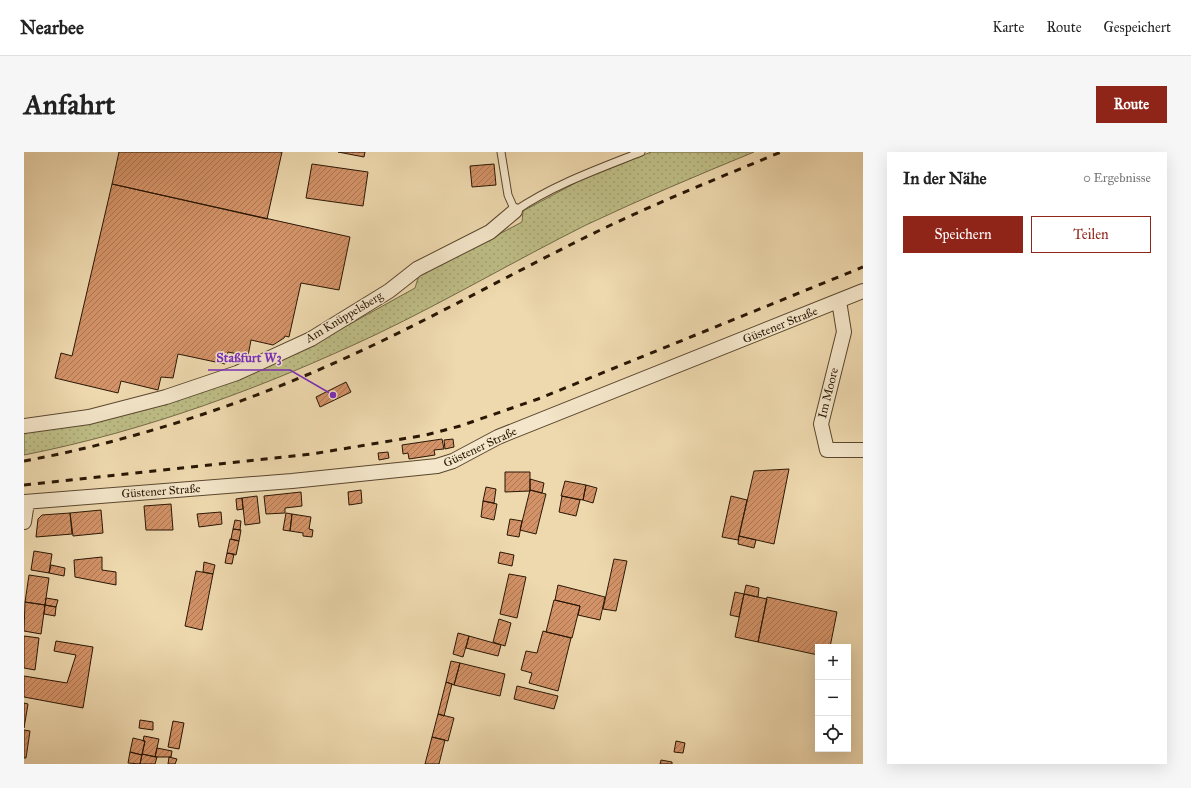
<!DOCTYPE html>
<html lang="de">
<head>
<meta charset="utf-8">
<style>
  body { margin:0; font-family:"IM FELL Great Primer",serif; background:#f6f6f6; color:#222 }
  .controls { position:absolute; right:12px; bottom:12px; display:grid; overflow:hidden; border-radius:0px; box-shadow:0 4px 16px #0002 }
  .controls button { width:36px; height:36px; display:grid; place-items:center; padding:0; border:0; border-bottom:1px solid #e0e0e0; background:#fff; color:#222; font:20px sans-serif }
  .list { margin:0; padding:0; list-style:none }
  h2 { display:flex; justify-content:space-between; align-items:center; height:52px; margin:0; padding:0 16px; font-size:17px }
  h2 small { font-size:13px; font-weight:400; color:#767676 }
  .actions { display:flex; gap:8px; padding:12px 16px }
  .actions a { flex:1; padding:9px 0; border:1px solid #8f2418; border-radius:0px; text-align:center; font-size:14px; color:#8f2418 }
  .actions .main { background:#8f2418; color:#fff }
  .icon { flex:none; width:22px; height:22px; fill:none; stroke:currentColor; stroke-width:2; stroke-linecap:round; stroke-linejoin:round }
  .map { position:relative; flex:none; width:839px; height:612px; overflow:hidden; border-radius:0px }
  header { display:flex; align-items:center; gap:24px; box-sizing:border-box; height:56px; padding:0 20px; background:#fff; border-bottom:1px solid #e0e0e0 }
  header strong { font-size:19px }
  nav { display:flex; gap:22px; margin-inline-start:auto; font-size:14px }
  .intro { display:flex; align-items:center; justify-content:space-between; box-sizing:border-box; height:96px; padding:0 24px }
  h1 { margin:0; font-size:28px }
  .button { padding:10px 18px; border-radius:0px; background:#8f2418; color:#fff; font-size:14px; font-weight:700 }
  main { display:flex; gap:24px; padding:0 24px }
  aside { flex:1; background:#fff; border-radius:0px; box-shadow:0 4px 16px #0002 }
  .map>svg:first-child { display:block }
  .grass { fill:url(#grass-dots); stroke:#746a45 }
  .building { fill:url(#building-hatch); stroke:#291704 }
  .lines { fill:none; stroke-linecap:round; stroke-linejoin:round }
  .lane-casing { stroke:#5a472e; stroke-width:9 }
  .street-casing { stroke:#5a472e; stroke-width:16 }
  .lane { stroke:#f4e6ca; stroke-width:7 }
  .street { stroke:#f4e6ca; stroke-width:14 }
  .rail { stroke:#291704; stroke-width:3; stroke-dasharray:7 7; stroke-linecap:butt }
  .labels { text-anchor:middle; stroke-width:3; stroke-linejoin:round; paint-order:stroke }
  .street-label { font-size:12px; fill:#291704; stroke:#f4e6ca }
  .leader { fill:none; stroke:#7b2cbf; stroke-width:1.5 }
  .callout-dot { fill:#7b2cbf; stroke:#f4e6ca; stroke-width:1.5 }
  .callout-label { font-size:13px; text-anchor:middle; font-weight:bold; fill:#7b2cbf; stroke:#f4e6ca; stroke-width:3; stroke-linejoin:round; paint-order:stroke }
</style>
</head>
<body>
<header>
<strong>Nearbee</strong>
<nav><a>Karte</a><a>Route</a><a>Gespeichert</a></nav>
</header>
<div class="intro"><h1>Anfahrt</h1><a class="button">Route</a></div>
<main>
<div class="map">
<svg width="839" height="612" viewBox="0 0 839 612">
  <defs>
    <pattern id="grass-dots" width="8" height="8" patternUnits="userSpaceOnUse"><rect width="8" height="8" fill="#bebd86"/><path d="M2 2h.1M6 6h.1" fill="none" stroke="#a3a272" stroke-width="1.8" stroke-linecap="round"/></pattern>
    <pattern id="building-hatch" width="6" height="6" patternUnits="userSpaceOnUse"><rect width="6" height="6" fill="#d39267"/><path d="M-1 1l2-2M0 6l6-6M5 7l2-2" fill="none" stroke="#ab7653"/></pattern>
  </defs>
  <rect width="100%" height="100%" fill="#eed8ae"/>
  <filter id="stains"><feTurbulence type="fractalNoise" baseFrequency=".005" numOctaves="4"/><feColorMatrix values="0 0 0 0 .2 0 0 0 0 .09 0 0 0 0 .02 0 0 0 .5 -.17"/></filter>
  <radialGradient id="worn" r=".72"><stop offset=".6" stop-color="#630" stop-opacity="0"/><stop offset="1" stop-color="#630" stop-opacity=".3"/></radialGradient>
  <path class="grass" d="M627,0H730C674,23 617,47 562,73C492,108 424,148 353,182C241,235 122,279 0,303V279H8L290,192L391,136L396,120L421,111L498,70L499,59L555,29Z"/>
  <path class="building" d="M95,0H258L243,67L88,32Z
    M314,0H341L340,5Z
    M288,12L344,20L339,54L282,46Z
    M470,12L472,33L448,35L446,14Z
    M88,32L326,85L315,138L277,131L265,185L261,184L260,186L249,193L227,188L224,204L204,200L201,212L154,202L149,226L137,225L134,238L97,229L94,241L31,226L37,201L48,204Z
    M322,230L327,240L296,255L292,245Z
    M418,287L420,297L410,298L411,303L385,307L384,301L379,302L378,293Z
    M429,287L430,295L421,297L420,288Z
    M364,300L365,306L355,308L354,301Z
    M765,317L750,392L715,384L730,319Z
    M481,320H506V339L481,340Z
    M506,327L520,331L518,341L506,338Z
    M541,329L562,333L559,348L537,344Z
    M562,333L573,336L569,351L559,348Z
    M462,335L472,337L470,351L459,349Z
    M337,338L338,351L325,353L324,340Z
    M506,338L522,342L512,382L496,378Z
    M277,340L278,354L261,356V361L242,362L240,344Z
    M233,344L236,371L221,373L218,346Z
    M538,344L556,348L552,364L535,360Z
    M707,344L723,348L714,388L698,385Z
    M218,346L219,357L213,358L212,347Z
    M459,349L473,352L470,368L457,365Z
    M147,352L149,378H122L120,354Z
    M77,358L79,381L49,384L46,361Z
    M197,360L198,372L175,375L173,362Z
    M46,361L48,382L12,385L14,367L18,363Z
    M262,361L268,362L266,379L259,378Z
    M268,362L287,365L285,377L289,378L288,385L279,384V381L266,379Z
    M486,367L498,369L495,385L483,383Z
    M211,368L217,369L216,378L209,377Z
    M209,377L217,378L215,389L207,387Z
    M715,384L732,388L730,396L714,392Z
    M206,387L215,389L212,403L203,401Z
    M10,399L28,402L25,421L7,418Z
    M476,400L490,403L488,414L474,411Z
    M203,401L210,402L208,412L201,411Z
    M78,405V418L92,420V433L51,425L50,408Z
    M590,407L603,409L592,459L579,457Z
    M180,410L191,413L189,422L179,420Z
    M27,413L41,416L40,424L25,421Z
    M172,419L189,422L178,478L161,474Z
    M485,422L502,425L493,466L476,462Z
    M5,423L25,426L21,453L1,450Z
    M534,433L581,445L576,468L554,463L556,454L531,448Z
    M722,433L735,436L734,445L720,442Z
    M711,440L720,442L715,465L706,463Z
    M720,442L743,447L734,490L711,485Z
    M743,445L813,460L806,495H794V503L734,490Z
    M22,446L34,448L32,455L21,453Z
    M530,448L556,454L548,486L522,480Z
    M1,450L21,453L17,482L0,479Z
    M21,453L32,455L31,464L20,462Z
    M475,467L487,471L481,494L469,490Z
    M519,479L547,486L534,539L505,531L508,521L497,518L502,499L513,501Z
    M434,481L445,484L439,505L429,502Z
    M0,484L15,486L11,518L0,516Z
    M445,484L477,493L474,504L442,496Z
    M32,489L69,495L59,556L0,545V524L43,531L52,503L30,499Z
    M427,509L436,511L430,533L422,530Z
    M436,511L481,522L476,544L430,533Z
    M422,530L428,532L420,564L414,562Z
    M493,534L534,544L530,557L490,547Z
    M0,551L4,552L0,576Z
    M414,562L430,566L424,589L408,585Z
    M116,568L129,570V578L115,576Z
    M149,569L160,571L155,597L144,595Z
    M0,578L6,579L2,606H0Z
    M120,584L135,587L131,605L118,602L121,589H119Z
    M408,585L421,588L415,612H401Z
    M109,586L121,589L118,603L106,600Z
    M652,589L661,591L659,601L650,600Z
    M133,596L148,599L147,605H131Z
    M106,600L118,603L116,612L104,611Z
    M118,602L133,605L131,612H116Z
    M145,605L153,607L151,612H144Z
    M637,608L648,610V612H636Z"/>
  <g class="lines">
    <defs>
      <path id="lane" d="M477,0L484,43L491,59C529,33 574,17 617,0"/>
      <path id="street" d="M815,149L820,180L797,272L803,298H839
        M0,274L65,265L142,245L213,221L287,187L365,139L393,117L466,80L491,59
        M0,350L268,329L413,314L429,309L474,285L839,139
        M0,370L3,350"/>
    </defs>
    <use href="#lane" class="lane-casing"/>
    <use href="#street" class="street-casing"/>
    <use href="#lane" class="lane"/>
    <use href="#street" class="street"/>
    <path class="rail" d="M0,309C125,286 249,242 362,187C430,154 497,117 564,84C627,53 692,27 757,0
      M0,333L288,302L402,283L436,274L514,247L839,115"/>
  </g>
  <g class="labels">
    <g class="street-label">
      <text transform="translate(320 165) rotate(-31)" y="4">Am Knüppelsberg</text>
      <text transform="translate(756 173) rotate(-22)" y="4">Güstener Straße</text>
      <text transform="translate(804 241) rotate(-76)" y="4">Im Moore</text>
      <text transform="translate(456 295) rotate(-25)" y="4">Güstener Straße</text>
      <text transform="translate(137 339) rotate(-4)" y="4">Güstener Straße</text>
    </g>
  </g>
  <path class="leader" d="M309 243L266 218H184"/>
  <circle class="callout-dot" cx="309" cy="243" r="4"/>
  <g class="callout-label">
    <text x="225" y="210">Staßfurt W3</text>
  </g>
  <rect width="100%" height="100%" filter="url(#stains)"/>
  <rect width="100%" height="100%" fill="url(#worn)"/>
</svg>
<div class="controls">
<button>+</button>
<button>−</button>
<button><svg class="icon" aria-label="locate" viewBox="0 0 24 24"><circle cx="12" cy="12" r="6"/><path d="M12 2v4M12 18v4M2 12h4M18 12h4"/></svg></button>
</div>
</div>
<aside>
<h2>In der Nähe<small>0 Ergebnisse</small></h2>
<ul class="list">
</ul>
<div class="actions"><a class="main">Speichern</a><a>Teilen</a></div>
</aside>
</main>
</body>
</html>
